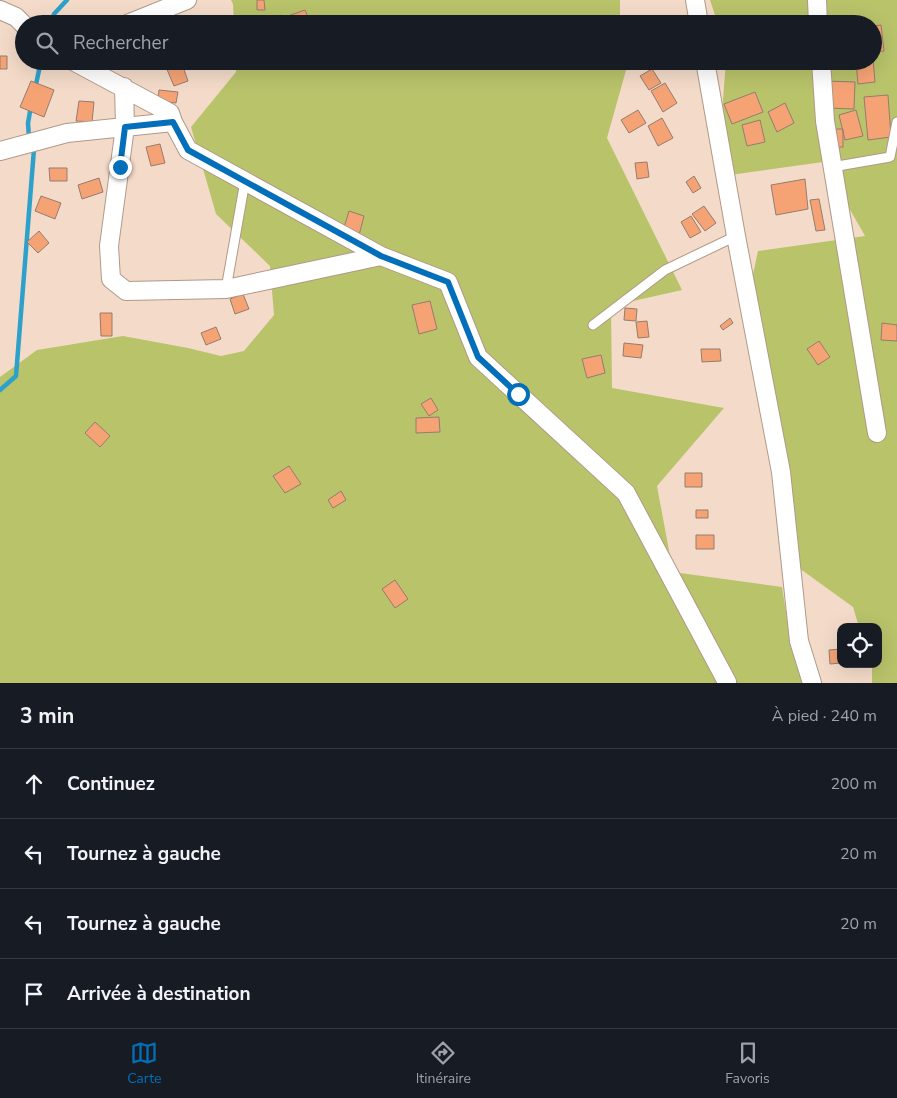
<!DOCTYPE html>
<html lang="fr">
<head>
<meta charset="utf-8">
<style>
  body { margin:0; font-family:"Nunito Sans",sans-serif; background:#20242c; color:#f1f3f6 }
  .controls { position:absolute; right:15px; bottom:15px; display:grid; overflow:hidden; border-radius:10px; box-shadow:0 5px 20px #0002 }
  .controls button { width:45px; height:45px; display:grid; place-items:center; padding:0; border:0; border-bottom:1px solid #363941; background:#171b24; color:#f1f3f6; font:25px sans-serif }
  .stop { position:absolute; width:15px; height:15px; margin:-11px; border:4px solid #036eb9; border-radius:50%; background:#fff }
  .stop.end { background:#036eb9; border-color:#fff; box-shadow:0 1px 5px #0008 }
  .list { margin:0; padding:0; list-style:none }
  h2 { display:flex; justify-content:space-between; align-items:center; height:65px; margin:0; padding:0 20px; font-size:21px }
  h2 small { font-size:16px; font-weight:400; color:#9ea1a6 }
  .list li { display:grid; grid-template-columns:32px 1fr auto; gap:15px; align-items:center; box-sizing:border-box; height:70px; padding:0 20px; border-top:1px solid #363941 }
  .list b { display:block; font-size:19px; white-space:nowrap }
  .list em { font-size:16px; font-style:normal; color:#9ea1a6 }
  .icon { flex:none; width:28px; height:28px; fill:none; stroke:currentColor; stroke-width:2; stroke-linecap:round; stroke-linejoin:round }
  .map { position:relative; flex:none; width:897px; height:683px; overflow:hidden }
  .search { position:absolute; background:#171b24; box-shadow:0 5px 20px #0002; left:15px; right:15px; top:15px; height:55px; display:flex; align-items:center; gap:12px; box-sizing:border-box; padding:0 18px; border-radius:28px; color:#9ea1a6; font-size:19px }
  .sheet { height:345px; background:#171b24 }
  nav { display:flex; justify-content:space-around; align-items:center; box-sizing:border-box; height:70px; border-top:1px solid #363941; background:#171b24; font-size:14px; color:#9ea1a6 }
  nav a { display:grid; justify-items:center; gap:2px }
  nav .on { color:#036eb9 }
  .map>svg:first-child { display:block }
  .green { fill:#b9c36a }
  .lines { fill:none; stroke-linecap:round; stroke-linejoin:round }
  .stream { stroke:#2da1ca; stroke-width:4.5 }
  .building { fill:#f5a375; stroke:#957c6e }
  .service-casing { stroke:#b09988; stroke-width:11 }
  .minor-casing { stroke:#b09988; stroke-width:20 }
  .service { stroke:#fff; stroke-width:9 }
  .minor { stroke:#fff; stroke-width:18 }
  .route { stroke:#036eb9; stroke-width:6 }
</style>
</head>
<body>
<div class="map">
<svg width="897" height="683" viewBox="0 0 897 683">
  <rect width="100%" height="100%" fill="#f4dbc9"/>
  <path class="green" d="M231,0H620V24H234L233,4Z
    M710,0H897V683H872V664H878V627H859L853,607L799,568L748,298L758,251L865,236L823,162L730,175L721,126L726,61H873V24H718Z
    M236,61H628V63L607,138L682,290L611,306L612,388L724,408L657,486L673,572L782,587L791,644L803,683H0V377L37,350L123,336L188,348L221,356L244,351L274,315L270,266L216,214L191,127L236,72Z"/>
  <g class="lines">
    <path class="stream" d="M51,24L54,14L67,0
      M35,89L41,61
      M29,138L28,123L31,106
      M0,390L16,376L34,149L33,147"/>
  </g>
  <path class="building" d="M257,0H264L265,10H257Z
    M305,10L311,24H291L288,16Z
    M281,15L285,24H262V23Z
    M881,25L884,51L873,52V26Z
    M0,56H7V69H0Z
    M873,59L875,82L858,84L856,61H873Z
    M181,61L188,81L174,86L166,67Z
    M652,69L661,83L649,90L640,76Z
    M31,81L54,90L44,117L20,107Z
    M826,81L855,82L854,109L826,108Z
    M665,83L677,103L663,112L651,91Z
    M159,90L178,92L176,103L158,101Z
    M755,92L763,112L732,124L724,104Z
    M888,95L891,137L868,140L864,97Z
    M79,101L94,102L92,122L76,121Z
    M785,103L794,123L777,132L768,112Z
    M638,110L646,123L629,133L621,120Z
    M856,110L863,136L845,140L839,115Z
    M662,118L673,138L658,146L648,126Z
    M760,120L765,142L747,146L742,125Z
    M832,129H843V147H832Z
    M160,144L165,163L151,166L146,147Z
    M647,162L649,177L637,179L635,163Z
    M49,168H67V181H50Z
    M694,176L701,188L693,193L686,182Z
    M99,178L103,192L82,199L78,185Z
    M805,179L808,209L776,215L771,185Z
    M41,196L61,203L55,219L35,211Z
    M819,199L825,230L816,231L810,200Z
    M704,206L716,223L705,231L692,214Z
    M349,211L364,216L359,235L343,231Z
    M691,216L701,232L690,238L681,222Z
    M39,231L49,243L38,253L27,242Z
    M243,294L249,309L235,314L230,299Z
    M430,301L437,329L419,334L412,305Z
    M625,308L637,309L636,321L624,320Z
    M100,313H112V336H101Z
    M730,318L733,323L723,330L720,326Z
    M647,321L649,337L638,338L636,322Z
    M882,323L897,325V341L881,340Z
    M216,327L221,339L206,345L201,333Z
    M819,341L830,357L818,365L807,349Z
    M624,343L643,345L641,358L623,356Z
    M701,349H720L721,361L702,362Z
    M601,355L605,373L587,378L582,359Z
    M431,398L438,410L429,416L421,404Z
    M439,417L440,432L416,433V418Z
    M95,422L110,436L100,447L85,433Z
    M289,466L301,484L285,493L273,476Z
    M685,473H702V487H685Z
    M341,491L346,500L333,508L328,500Z
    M696,510H708V518H696Z
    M696,535H714V549H696Z
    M395,580L408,599L395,608L382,589Z
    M841,649V663L830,664L829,650Z"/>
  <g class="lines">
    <defs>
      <path id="service" d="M832,167L890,157L897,122
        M226,289L245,181
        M593,325L665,270L736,236"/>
      <path id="minor" d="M695,0L699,24
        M817,0L818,24
        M0,10L16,17L24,25
        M127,24L187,0
        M73,61L170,113L173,122L188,150L381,256L448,282L478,357L626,493L727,682
        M705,61L736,236L781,472L799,641L812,683
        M821,61L825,121L877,433
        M124,87L125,127L109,246L111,279L126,291L226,289L381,256
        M0,151L67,133L173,122"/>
    </defs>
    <use href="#service" class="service-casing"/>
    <use href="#minor" class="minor-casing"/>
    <use href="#service" class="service"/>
    <use href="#minor" class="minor"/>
  </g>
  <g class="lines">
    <path class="route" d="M120,167L125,127L173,122L188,150L381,256L448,282L478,357L518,394"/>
  </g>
</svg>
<div class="controls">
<button><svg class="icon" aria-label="locate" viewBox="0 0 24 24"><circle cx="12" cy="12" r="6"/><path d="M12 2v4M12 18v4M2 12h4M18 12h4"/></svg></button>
</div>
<div class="stop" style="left:518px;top:394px"></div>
<div class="stop end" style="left:120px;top:167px"></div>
<div class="search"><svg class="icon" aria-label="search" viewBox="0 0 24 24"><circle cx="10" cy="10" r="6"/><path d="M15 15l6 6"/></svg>Rechercher</div>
</div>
<section class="sheet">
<h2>3 min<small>À pied · 240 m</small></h2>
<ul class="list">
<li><svg class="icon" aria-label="ahead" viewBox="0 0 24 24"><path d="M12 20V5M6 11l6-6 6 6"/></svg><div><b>Continuez</b></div><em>200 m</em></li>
<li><svg class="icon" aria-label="left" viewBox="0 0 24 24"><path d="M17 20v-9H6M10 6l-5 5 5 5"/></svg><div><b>Tournez à gauche</b></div><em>20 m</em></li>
<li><svg class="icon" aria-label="left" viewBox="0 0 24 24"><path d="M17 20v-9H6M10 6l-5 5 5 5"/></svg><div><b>Tournez à gauche</b></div><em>20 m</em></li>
<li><svg class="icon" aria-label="arrive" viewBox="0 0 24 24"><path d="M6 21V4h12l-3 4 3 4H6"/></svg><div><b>Arrivée à destination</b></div></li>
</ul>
</section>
<nav>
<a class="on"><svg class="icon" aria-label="map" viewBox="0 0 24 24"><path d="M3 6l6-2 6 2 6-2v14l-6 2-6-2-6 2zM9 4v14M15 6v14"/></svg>Carte</a>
<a><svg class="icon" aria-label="directions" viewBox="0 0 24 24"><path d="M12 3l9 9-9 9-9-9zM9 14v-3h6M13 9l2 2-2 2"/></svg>Itinéraire</a>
<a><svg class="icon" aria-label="saved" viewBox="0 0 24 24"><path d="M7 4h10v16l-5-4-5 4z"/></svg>Favoris</a>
</nav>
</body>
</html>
